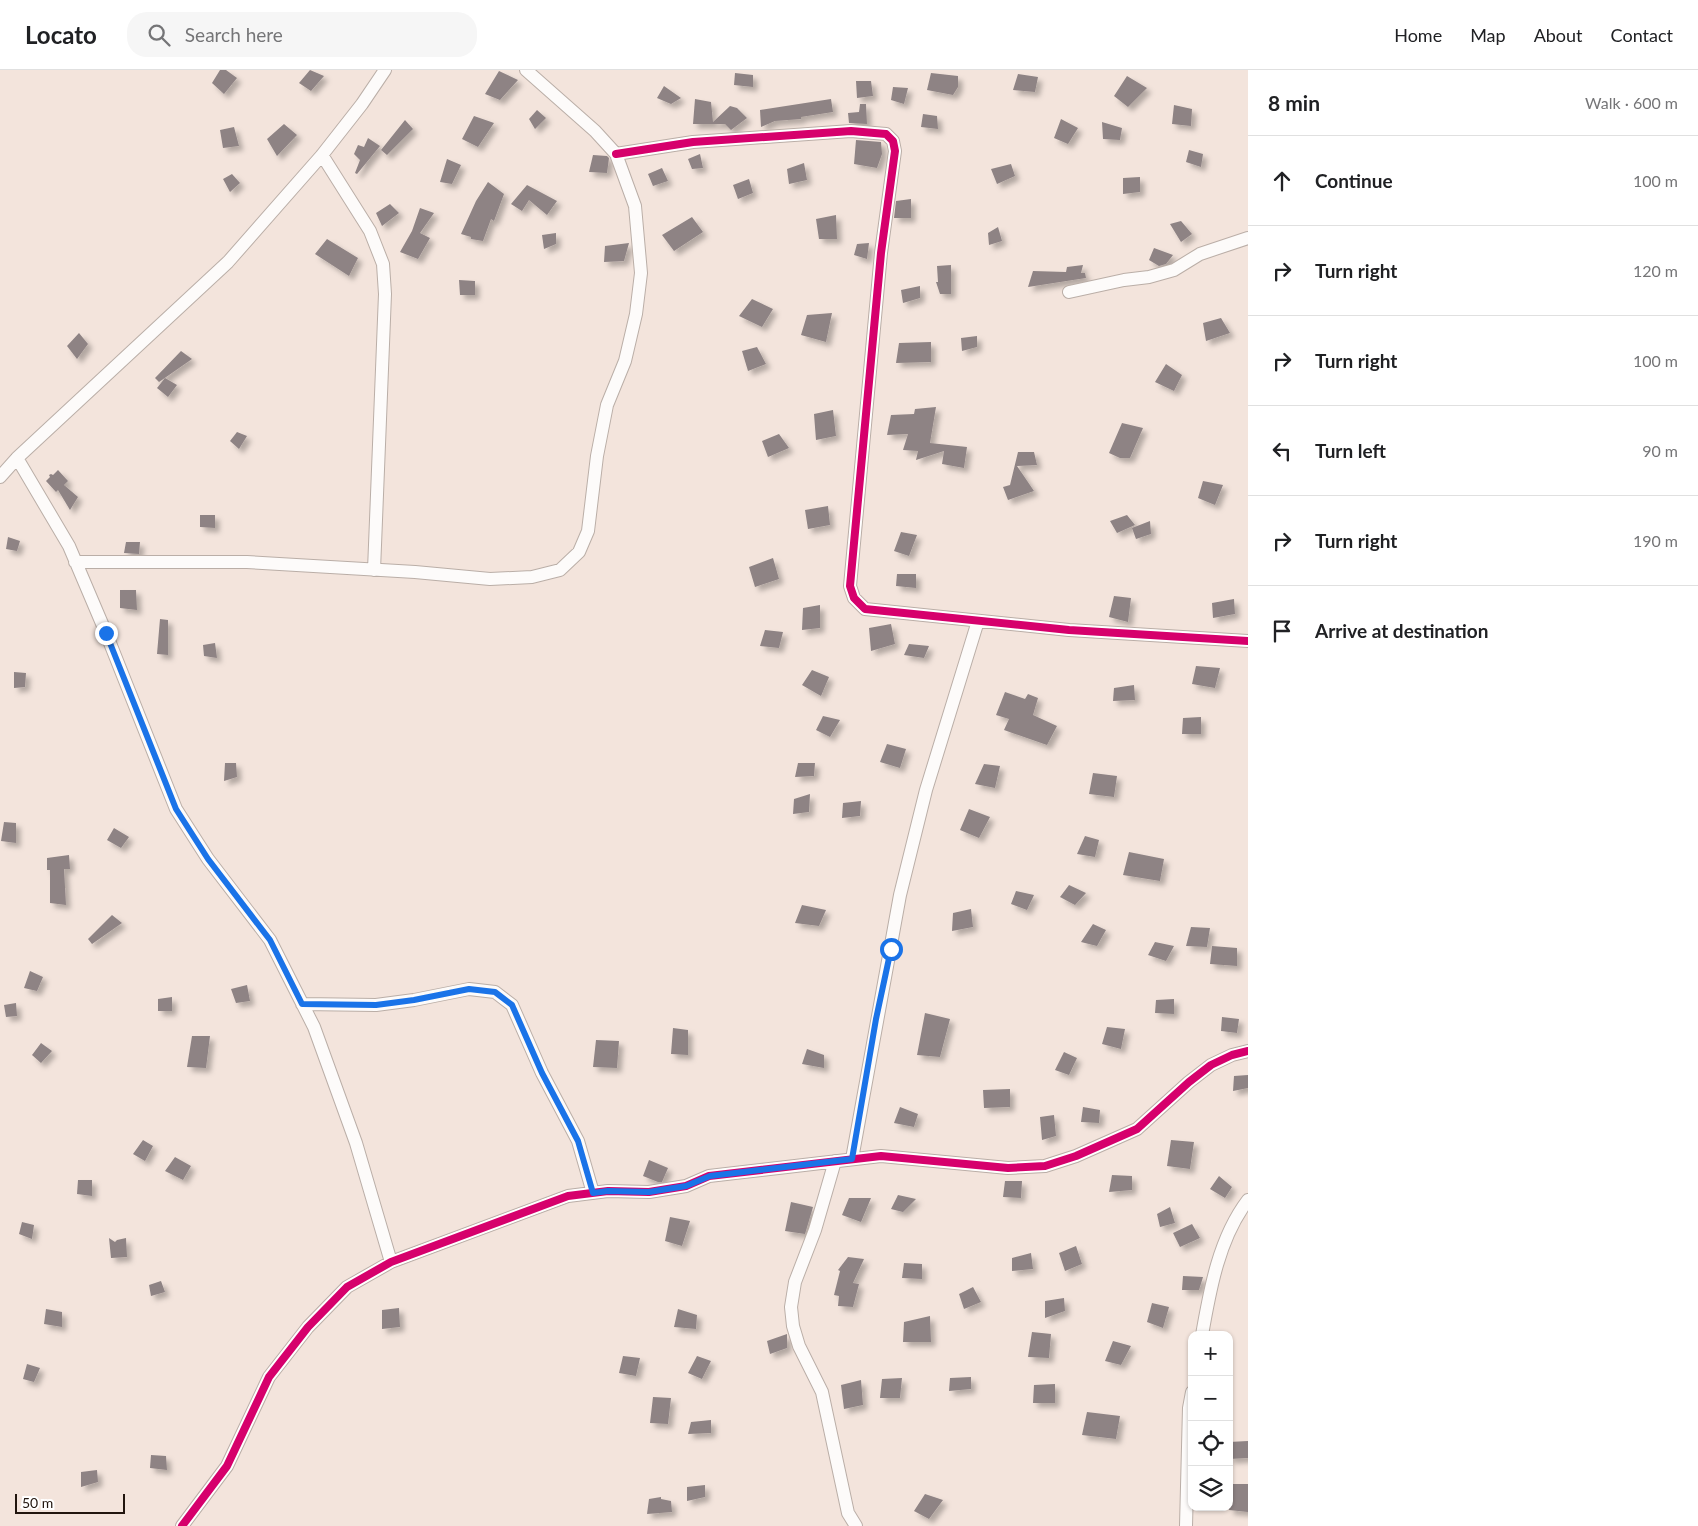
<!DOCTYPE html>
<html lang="en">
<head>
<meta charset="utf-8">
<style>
  body { margin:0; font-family:Lato,sans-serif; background:#f6f6f6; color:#202124 }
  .controls { position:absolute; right:15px; bottom:15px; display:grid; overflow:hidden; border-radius:10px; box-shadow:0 1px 4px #0004 }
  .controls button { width:45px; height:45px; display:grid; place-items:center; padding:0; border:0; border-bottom:1px solid #e0e0e0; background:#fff; color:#202124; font:25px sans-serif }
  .scale { position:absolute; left:15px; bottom:12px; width:110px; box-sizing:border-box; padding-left:5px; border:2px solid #21150e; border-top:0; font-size:14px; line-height:18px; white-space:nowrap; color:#21150e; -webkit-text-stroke:4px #fff; paint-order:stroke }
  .stop { position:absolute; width:15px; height:15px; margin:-11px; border:4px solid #1a73e8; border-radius:50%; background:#fff }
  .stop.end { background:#1a73e8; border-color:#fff; box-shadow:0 1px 5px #0008 }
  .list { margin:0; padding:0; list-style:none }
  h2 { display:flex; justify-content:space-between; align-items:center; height:65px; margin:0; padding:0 20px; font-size:21px }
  h2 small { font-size:16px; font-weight:400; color:#757577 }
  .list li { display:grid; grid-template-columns:32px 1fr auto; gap:15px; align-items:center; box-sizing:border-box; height:90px; padding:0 20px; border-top:1px solid #e0e0e0 }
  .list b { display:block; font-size:19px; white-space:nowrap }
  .list em { font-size:16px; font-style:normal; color:#757577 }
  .icon { flex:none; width:28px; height:28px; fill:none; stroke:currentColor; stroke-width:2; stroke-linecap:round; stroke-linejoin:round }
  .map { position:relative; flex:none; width:1248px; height:1456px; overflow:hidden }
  header { display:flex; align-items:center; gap:30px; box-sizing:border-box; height:70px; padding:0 25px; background:#fff; border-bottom:1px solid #e0e0e0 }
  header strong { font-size:24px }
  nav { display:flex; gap:28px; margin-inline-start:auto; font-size:18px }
  .search { width:350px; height:45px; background:#f6f6f6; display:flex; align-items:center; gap:12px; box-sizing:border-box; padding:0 18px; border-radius:20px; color:#757577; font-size:19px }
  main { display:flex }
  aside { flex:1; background:#fff }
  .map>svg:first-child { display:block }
  .building { fill:#8e8384; filter:url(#shadow) }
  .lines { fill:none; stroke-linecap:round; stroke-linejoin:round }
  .minor-casing { stroke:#baaea7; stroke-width:14 }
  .minor { stroke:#fdfbfa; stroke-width:12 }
  .cycleway-casing { stroke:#fff; stroke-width:11 }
  .cycleway { stroke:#d6006c; stroke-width:8 }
  .route { stroke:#1a73e8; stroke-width:6 }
</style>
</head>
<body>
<header>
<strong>Locato</strong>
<div class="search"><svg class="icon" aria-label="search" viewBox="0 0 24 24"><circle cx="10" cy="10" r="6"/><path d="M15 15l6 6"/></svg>Search here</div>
<nav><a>Home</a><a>Map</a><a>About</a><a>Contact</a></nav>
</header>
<main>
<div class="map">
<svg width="1248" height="1456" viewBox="0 0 1248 1456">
  <defs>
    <filter id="shadow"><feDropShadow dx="4.5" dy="4.5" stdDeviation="2.5" flood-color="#0004"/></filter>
  </defs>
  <rect width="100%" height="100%" fill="#f3e4dc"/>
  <path class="building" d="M220,0H226L237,8L224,24L212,13Z
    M310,0L324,6L311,21L299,13Z
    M499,1L518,10L500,30L485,24Z
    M735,3L753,5V17L734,15Z
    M931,3L958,6V17L953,25L927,20Z
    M1018,4L1038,7L1035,22L1013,20Z
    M1127,6L1147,18L1128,37L1114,26Z
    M856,11H871L873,26L857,28Z
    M664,16L681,28L671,34L657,28Z
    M893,17L908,18L904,34L891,30Z
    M695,29L711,32L713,52L730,36L737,38L747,48L731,60L725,54H693Z
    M831,29L833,42L801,47V49L775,51L761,57L760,40Z
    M860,34H866L867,54L849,53L848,43L859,42Z
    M1174,35L1192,39L1191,56L1172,54Z
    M537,40L546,48L535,59L529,49Z
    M923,44L937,46L938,59L921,57Z
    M474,46L494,53L478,77L462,69Z
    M1061,49L1078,58L1068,74L1054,68Z
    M405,50L413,59L387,85L381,80Z
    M1102,52L1122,58L1120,70L1103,69Z
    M284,54L297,65L277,86L267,69Z
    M234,57L239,76L223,78L220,60Z
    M368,68L380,76L357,104L355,103L360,90L354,84L358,75L364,77Z
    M856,70L881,72L882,84L877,98L854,94Z
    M1189,80L1203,84L1201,97L1186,92Z
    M700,84L703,98L692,99L688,89Z
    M593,85L607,86L609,88L607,103L589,102Z
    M447,89L461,95L452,114L440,112Z
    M804,93L807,110L789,114L787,99Z
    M1011,94L1015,106L997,114L991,99Z
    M662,98L668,111L653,116L648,104Z
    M232,104L240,113L230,122L223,109Z
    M1140,107V122L1123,124V108Z
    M749,109L753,123L738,129L733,115Z
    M488,112L504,124L494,151L491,149L483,171L471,169V167L461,164L476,131Z
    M527,115L557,131L547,145L529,130L522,141L511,134Z
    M911,129V148H894L896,131Z
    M390,134L399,143L382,156L376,143Z
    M420,138L434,143L420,163L430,168L418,189L400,182L412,161Z
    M836,145L837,169H819L816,149Z
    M692,147L703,162L674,181L662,165Z
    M1181,151L1192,164L1181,172L1170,154Z
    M998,157L1002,171L989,175L988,163Z
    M556,163V174L544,179L542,165Z
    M327,169L358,188L349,206L315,184Z
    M629,173L624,191L604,192L605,176Z
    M869,173L867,189L854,185L857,174Z
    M1154,178L1173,185L1166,194L1159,196L1149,190Z
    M951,195V224H940L936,212H938L937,196Z
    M1083,195L1081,203H1085L1086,208L1028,217L1033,201L1066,202L1067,197Z
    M459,210L475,211V225H460Z
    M920,216V228L903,233L901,220Z
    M752,229L773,239L762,257L739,246Z
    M832,243L826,272L801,265L807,245Z
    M1221,248L1230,263L1206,271L1203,253Z
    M79,263L88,274L77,289L67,276Z
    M977,266V277L962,281L961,268Z
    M931,272V292L896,293L899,273Z
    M757,277L766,294L748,301L742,281Z
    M181,281L192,289L159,312L155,308Z
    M1166,294L1182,305L1174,321L1155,312Z
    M165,308L177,315L168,327L157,318Z
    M936,337L930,373L967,377L964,398L942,394L944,381L916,390L918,381L903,380L908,364L887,365L891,345L914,344L915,339Z
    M833,340L836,366L816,370L814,344Z
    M1122,353L1143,358L1130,388H1120L1109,383Z
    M237,362L247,366L239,379L230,371Z
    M779,364L789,378L768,387L762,371Z
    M1018,382H1034L1037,395L1017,396L1034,421L1008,430L1003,417L1010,415Z
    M58,400L68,411L64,415L78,427L70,440L58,420L56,422L46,411L50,407L49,405L51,404L53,405Z
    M1203,411L1223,415L1215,435L1198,428Z
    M828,436L830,455L808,459L805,440Z
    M200,445H215V458L200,457Z
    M1127,445L1135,455L1117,463L1110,451Z
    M1150,451L1151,464L1136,469L1132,458Z
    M901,462L917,465L909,486L894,481Z
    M8,467L20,471L17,481L6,479Z
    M126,472H140L139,484L124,483Z
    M773,488L779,509L755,517L749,497Z
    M897,504H916V518L896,516Z
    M120,520H136L137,540L120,538Z
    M1114,526L1131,528L1128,552L1109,547Z
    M1234,529L1235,544L1213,548L1212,533Z
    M820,535V558L802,560L803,538Z
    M160,549L168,550V585L157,584Z
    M891,554L895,574L871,581L869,558Z
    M765,560L783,562L779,578L760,576Z
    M215,573L217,588L204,586L203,575Z
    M909,574L929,576L924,588L904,585Z
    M1196,596L1220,598L1215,618L1192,614Z
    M812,600L829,607L821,626L802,615Z
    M14,602L26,603L25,617L14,618Z
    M1134,615L1135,630L1113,631L1114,618Z
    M1005,622L1025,629L1028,624L1038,628L1033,645L1057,656L1047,675L1004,660L1009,649L996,645Z
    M823,646L840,650L830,667L816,660Z
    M1201,647V664H1182L1183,648Z
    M887,674L906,679L900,698L880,692Z
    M225,693H236L237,707L224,711Z
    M798,693H815L814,706L795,707Z
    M984,694L1000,696L995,718L975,714Z
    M1093,703L1117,706L1114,727L1089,724Z
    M810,724L809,742L793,744L794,729Z
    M861,731L860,746L842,748L843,733Z
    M969,739L990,747L979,768L960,760Z
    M4,752L16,753V773L1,771Z
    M114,758L129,767L121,778L107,770Z
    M1085,766L1099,770L1095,787L1077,784Z
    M1129,782L1164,789L1160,811L1123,805Z
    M69,785L70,799H64L66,835L50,833V800H47V788Z
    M1069,815L1086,823L1075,835L1060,827Z
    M1016,821L1034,825L1027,840L1011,834Z
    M802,835L826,840L819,856L795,853Z
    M971,839L973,857L952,861L953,843Z
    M112,845L122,853L92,874L88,869Z
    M1093,854L1106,860L1097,876L1081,872Z
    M1191,857L1210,858L1207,877L1186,876Z
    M1155,872L1174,876L1166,891L1148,885Z
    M1212,876L1237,878V896L1210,894Z
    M30,901L43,907L37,921L24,918Z
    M247,915L250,931L236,933L231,919Z
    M172,927V941H158V929Z
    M1174,929V944L1155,943L1156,930Z
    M16,933L17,946L6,947L4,935Z
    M925,943L950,949L940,987L917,985Z
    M1222,947L1239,949L1237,963L1221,961Z
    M1107,957L1125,959L1121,979L1102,974Z
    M673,958L688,960V985L671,984Z
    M192,966H210L206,998L187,997Z
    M596,970L619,971L617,998L593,997Z
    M41,973L52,981L41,993L32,985Z
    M807,979L824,985V998L802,994Z
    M1064,982L1077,988L1069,1005L1055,1000Z
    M1248,1005V1018L1233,1021L1234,1006Z
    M1010,1019V1037L984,1038L983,1020Z
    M900,1037L918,1044L914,1057L894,1053Z
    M1083,1037L1100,1040L1099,1053L1081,1052Z
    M1054,1045L1056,1066L1042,1070L1040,1047Z
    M143,1070L153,1076L145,1091L133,1084Z
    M1171,1070L1194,1072L1190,1099L1167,1096Z
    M175,1087L191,1096L183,1110L165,1101Z
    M649,1090L668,1098L662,1112H658L643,1106Z
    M1112,1105L1132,1106V1120L1109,1122Z
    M1219,1106L1232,1117L1225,1128L1210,1119Z
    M78,1110H92V1126L77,1124Z
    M1005,1111H1022L1021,1128L1003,1127Z
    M898,1125L916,1129L903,1142L891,1139Z
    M849,1128H871L861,1152L842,1145Z
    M791,1132L813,1137L805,1164L785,1161Z
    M1170,1137L1175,1153L1160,1157L1157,1144Z
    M670,1147L690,1151L682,1176L665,1171Z
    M22,1152L34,1155L32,1169L19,1164Z
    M1192,1154L1200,1168L1180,1177L1173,1163Z
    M109,1168L115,1172L117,1170L126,1168L127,1187L111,1188Z
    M1076,1176L1082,1194L1065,1201L1059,1183Z
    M1031,1183L1033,1199L1012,1201V1188Z
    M848,1187L864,1189L853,1213L859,1214L853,1237L838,1236L839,1226L834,1225L840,1201L838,1200Z
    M904,1193L922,1194V1209L902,1208Z
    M1183,1206L1203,1207L1199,1220H1182Z
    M161,1211L165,1222L151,1226L149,1215Z
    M973,1217L981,1232L964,1239L959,1224Z
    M1064,1228L1065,1241L1045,1248V1231Z
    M1152,1233L1169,1237L1163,1258L1147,1252Z
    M399,1238L400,1257L382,1259V1240Z
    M46,1239L62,1242V1257L44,1254Z
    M678,1239L697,1245L696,1259L674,1257Z
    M930,1246L931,1272H903L904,1252Z
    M1032,1262L1051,1264L1049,1288L1028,1287Z
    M787,1264V1278L770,1284L767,1271Z
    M1113,1271L1131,1276L1121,1295L1105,1291Z
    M623,1286L640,1288L636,1306L619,1303Z
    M697,1286L711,1291L702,1309L688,1303Z
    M27,1294L40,1298L34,1312L23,1309Z
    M971,1307V1319L949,1321L950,1308Z
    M902,1308L900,1328H880L882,1309Z
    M861,1310L863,1335L844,1339L841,1315Z
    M1055,1314V1333H1033L1034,1315Z
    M653,1327L671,1328L668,1354L650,1353Z
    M1087,1342L1120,1346L1116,1369L1082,1365Z
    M711,1350V1363L688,1364L691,1352Z
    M1248,1371V1388L1229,1389V1372Z
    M151,1385L166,1386L167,1400L150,1398Z
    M97,1400L98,1412L81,1417V1402Z
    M1229,1414H1248V1442L1229,1440Z
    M705,1415V1427L687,1431V1417Z
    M925,1424L943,1430L929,1449L914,1441Z
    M661,1427V1429L671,1431L672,1442L647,1444L649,1429Z"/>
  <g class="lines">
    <defs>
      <path id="minor" d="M616,84L693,72L851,61L886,64L893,71L895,81L881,183L850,516L854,528L865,539L1069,560L1248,571
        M322,85L370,161L383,194L385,224L374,500
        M1069,222L1124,210L1149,207L1174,200L1200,184L1248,168
        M17,388L69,476L106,563L176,739L208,789L270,870L314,957L356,1073L391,1192
        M0,407L17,388L228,192L322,85L362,34L385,0
        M75,492H247L415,502L490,509L532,507L560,500L579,482L588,461L597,386L607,335L625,291L636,244L641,203L635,136L616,84L595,61L526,0
        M302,934L376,935L414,930L469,919L495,922L512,935L542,1003L578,1071L593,1123
        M852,1089L900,825L926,720L978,551
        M835,1091L815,1160L795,1212L791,1237L793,1256L799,1276L822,1322L848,1443L856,1456
        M1202,1265C1210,1219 1219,1168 1248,1130
        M182,1456L227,1396L269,1307L308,1257L347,1217L391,1192L568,1126L608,1121L649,1122L686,1116L709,1106L881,1086L1008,1098L1045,1096L1076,1086L1137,1059L1189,1012L1211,995L1232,985L1248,981
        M1186,1456L1189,1338L1192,1322"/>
    </defs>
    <use href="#minor" class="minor-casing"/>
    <use href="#minor" class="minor"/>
    <defs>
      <path id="cycleway" d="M616,84L693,72L851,61L886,64L893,71L895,81L881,183L850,516L854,528L865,539L1069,560L1248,571
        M182,1456L227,1396L269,1307L308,1257L347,1217L391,1192L568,1126L608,1121L649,1122L686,1116L709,1106L881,1086L1008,1098L1045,1096L1076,1086L1137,1059L1189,1012L1211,995L1232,985L1248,981"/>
    </defs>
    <use href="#cycleway" class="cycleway-casing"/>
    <use href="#cycleway" class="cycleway"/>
  </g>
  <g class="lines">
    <path class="route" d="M106,563L176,739L208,789L270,870L302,934L376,935L414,930L469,919L495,922L512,935L542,1003L578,1071L593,1123L608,1121L649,1122L686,1116L710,1106L852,1089L876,949L891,879"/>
  </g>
</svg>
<div class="controls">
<button>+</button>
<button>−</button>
<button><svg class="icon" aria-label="locate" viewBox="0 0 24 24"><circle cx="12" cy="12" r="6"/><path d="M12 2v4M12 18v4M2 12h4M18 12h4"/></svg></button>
<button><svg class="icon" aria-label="layers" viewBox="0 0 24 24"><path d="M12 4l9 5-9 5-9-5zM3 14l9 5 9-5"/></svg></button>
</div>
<div class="scale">50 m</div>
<div class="stop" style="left:891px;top:879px"></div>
<div class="stop end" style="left:106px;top:563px"></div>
</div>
<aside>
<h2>8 min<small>Walk · 600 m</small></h2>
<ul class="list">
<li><svg class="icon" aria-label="ahead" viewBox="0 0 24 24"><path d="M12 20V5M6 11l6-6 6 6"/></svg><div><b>Continue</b></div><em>100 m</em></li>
<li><svg class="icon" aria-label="right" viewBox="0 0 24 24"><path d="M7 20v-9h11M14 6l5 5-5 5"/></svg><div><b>Turn right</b></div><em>120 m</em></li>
<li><svg class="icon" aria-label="right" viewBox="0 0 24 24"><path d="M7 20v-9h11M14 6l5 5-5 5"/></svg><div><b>Turn right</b></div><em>100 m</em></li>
<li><svg class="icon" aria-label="left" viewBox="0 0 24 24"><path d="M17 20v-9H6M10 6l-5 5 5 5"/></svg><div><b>Turn left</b></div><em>90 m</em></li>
<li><svg class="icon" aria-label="right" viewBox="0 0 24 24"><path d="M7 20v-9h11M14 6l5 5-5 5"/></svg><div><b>Turn right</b></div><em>190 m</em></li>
<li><svg class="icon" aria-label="arrive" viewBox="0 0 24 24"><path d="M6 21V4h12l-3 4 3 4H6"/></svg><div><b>Arrive at destination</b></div></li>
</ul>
</aside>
</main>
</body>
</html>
